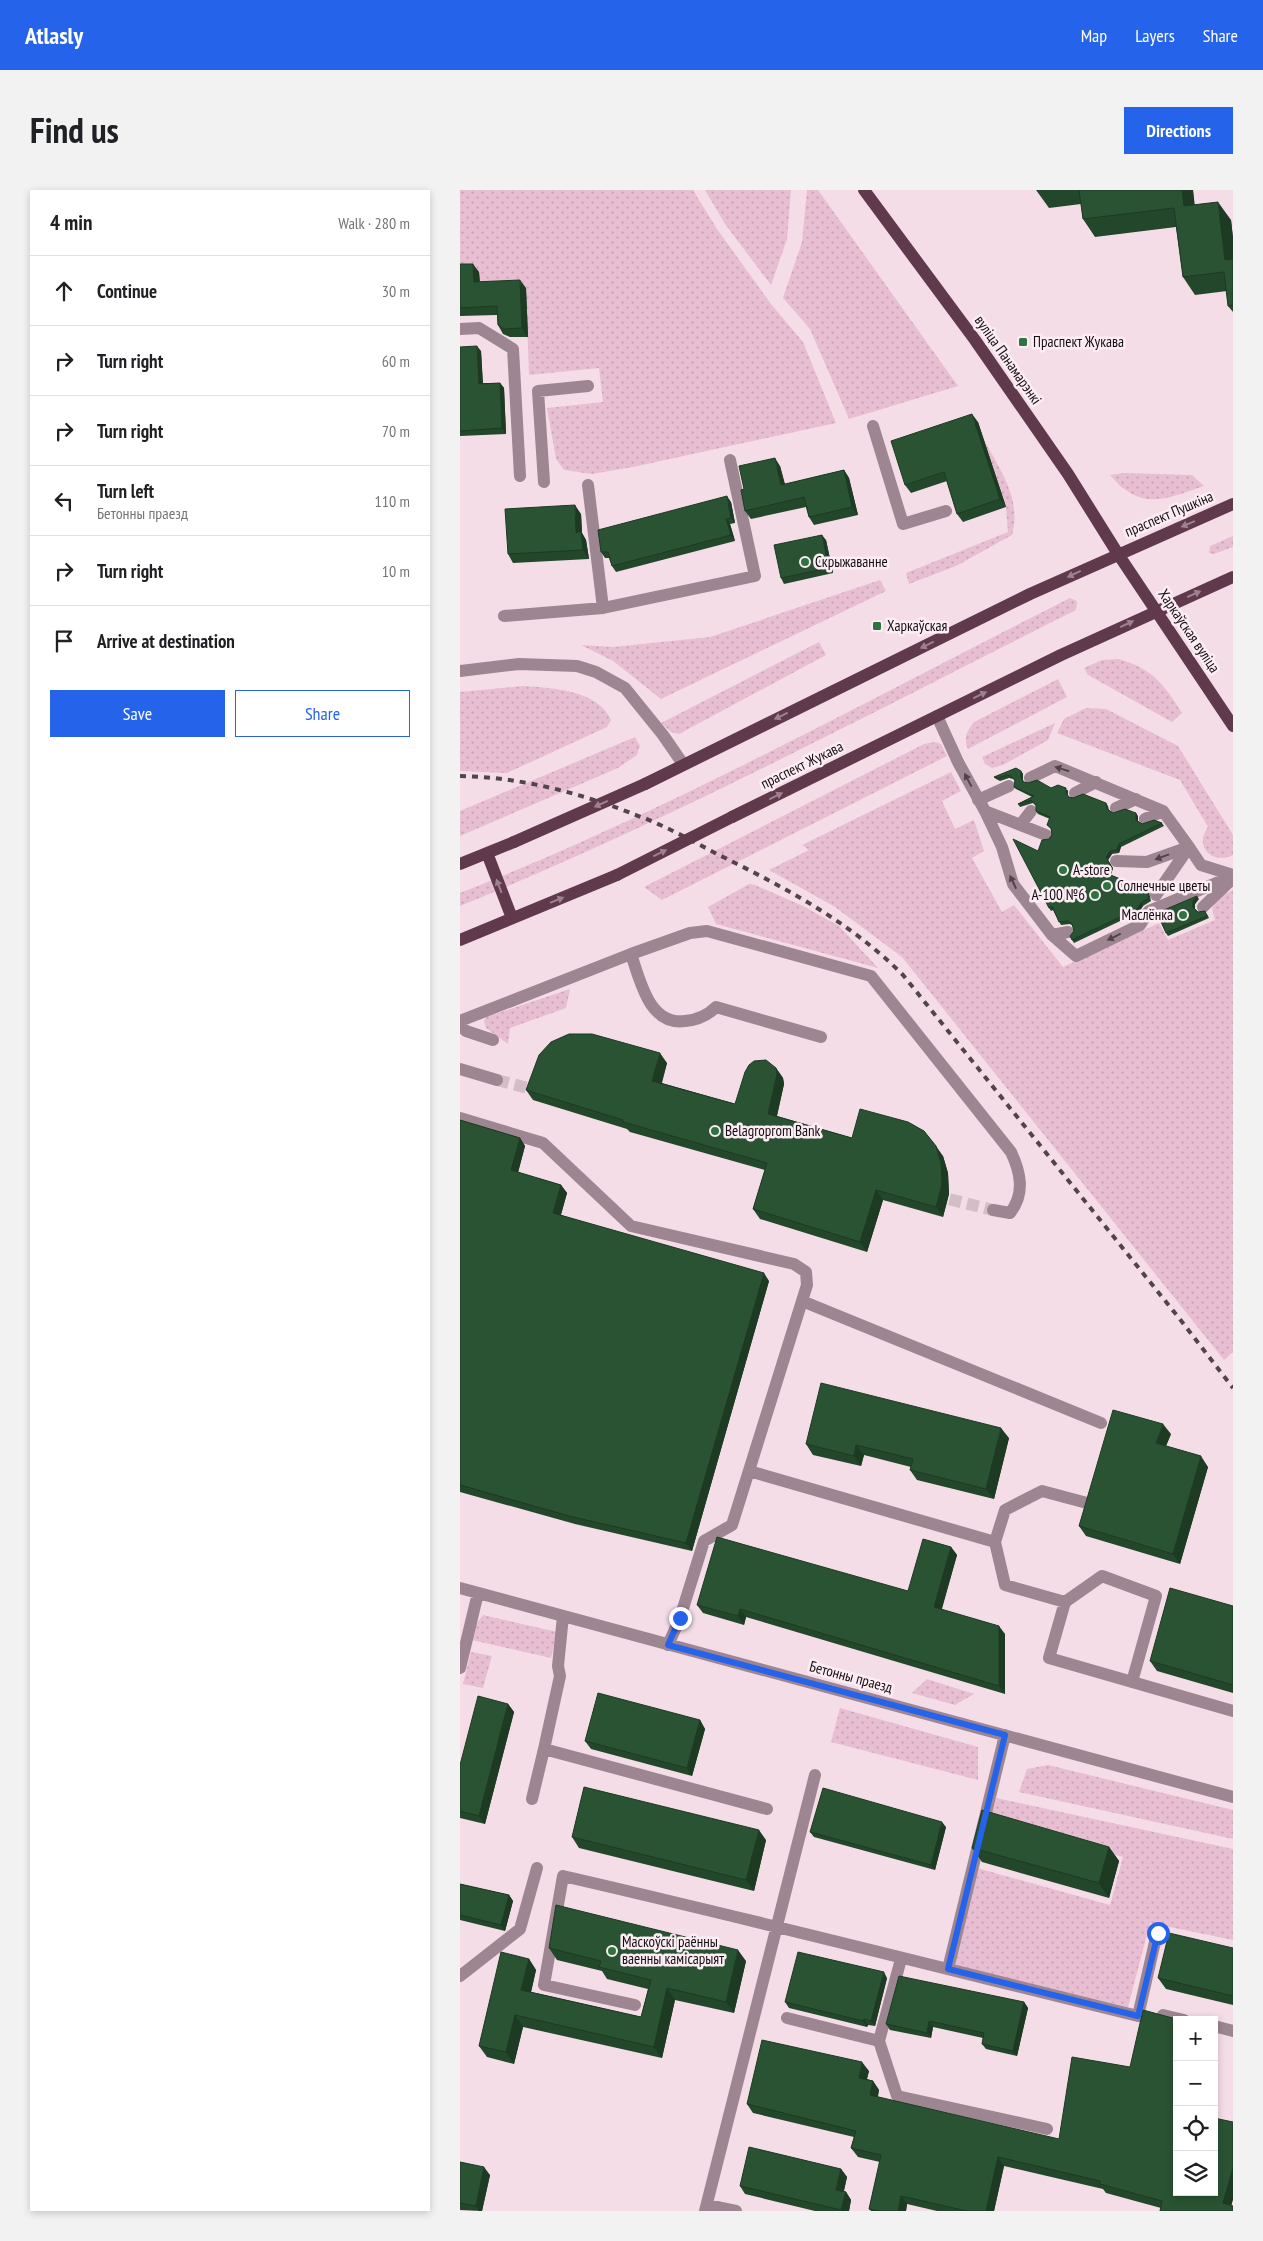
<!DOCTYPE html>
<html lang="en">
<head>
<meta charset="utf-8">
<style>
  body { margin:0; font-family:"PT Sans Narrow",sans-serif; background:#f2f2f2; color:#202124 }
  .controls { position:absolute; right:15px; bottom:15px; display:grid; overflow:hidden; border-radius:0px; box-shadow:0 2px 8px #0003 }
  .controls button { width:45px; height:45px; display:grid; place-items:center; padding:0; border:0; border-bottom:1px solid #e0e0e0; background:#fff; color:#202124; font:25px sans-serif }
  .stop { position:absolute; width:15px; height:15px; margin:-11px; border:4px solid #2563eb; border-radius:50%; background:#fff }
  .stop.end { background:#2563eb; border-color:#fff; box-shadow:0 1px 5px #0008 }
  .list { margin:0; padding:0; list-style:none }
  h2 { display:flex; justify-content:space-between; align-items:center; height:65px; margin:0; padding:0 20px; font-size:21px }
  h2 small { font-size:16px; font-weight:400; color:#757577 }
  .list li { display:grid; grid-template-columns:32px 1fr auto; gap:15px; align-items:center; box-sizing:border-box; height:70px; padding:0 20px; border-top:1px solid #e0e0e0 }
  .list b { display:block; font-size:19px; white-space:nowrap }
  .list p { margin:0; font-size:16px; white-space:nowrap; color:#757577 }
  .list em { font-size:16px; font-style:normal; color:#757577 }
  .actions { display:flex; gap:10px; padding:15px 20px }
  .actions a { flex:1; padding:11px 0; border:1px solid #2563eb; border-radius:0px; text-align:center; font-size:18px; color:#2563eb }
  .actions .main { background:#2563eb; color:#fff }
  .icon { flex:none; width:28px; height:28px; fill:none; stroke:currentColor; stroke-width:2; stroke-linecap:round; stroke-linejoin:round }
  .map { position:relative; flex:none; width:773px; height:2021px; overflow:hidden; border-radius:0px }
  header { display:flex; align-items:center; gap:30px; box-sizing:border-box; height:70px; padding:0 25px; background:#2563eb; color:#fff }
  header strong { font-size:24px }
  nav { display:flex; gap:28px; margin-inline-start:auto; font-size:18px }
  .intro { display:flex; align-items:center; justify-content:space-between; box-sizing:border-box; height:120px; padding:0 30px }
  h1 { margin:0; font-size:35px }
  .button { padding:12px 22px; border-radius:0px; background:#2563eb; color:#fff; font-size:18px; font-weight:700 }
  main { display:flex; gap:30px; padding:0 30px }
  aside { flex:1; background:#fff; border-radius:0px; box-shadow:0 2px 8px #0003 }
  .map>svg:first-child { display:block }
  .grass { fill:url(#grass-dots) }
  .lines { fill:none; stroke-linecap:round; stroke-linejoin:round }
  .minor-tunnel { stroke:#d3bec8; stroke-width:12; stroke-dasharray:12 6; stroke-linecap:butt }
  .minor { stroke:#9d8691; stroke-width:12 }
  .major { stroke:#60394d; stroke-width:12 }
  .rail { stroke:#51444a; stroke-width:4; stroke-dasharray:6 6; stroke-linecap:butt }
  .major-bridge { stroke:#60394d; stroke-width:12 }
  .wall { fill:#23472b }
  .shaded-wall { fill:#1d3a23 }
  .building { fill:#295332; stroke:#1d3a23 }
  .oneway { fill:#9e8190 }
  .oneway2 { fill:#52434b }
  .route { stroke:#2563eb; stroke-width:6 }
  .poi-dot { fill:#2f7440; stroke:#fcedf4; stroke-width:2 }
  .labels { text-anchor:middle; stroke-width:5; stroke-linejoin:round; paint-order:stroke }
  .poi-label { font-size:15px; fill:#150d11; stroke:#fcedf4; text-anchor:start }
  .street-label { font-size:15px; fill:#150d11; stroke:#fcedf4 }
</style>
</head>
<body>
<header>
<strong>Atlasly</strong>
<nav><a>Map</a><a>Layers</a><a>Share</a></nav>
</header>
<div class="intro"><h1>Find us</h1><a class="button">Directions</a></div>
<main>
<aside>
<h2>4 min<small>Walk · 280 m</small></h2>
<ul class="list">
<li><svg class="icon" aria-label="ahead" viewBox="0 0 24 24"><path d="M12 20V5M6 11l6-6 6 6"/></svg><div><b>Continue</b></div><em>30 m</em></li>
<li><svg class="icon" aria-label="right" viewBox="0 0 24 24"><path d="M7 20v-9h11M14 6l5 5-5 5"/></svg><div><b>Turn right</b></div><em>60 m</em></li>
<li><svg class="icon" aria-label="right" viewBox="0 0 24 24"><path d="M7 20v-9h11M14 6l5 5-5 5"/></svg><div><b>Turn right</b></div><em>70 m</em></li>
<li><svg class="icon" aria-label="left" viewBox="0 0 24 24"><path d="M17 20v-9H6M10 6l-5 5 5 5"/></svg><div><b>Turn left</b><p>Бетонны праезд</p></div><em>110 m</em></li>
<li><svg class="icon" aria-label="right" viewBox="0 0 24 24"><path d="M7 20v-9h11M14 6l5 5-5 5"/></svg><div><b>Turn right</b></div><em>10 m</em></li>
<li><svg class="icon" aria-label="arrive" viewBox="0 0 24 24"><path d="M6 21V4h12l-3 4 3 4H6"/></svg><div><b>Arrive at destination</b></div></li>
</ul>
<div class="actions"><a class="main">Save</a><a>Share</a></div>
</aside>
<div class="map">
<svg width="773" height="2021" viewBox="0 0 773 2021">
  <defs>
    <pattern id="grass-dots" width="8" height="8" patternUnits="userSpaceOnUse" patternTransform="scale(1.25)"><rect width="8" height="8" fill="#e8bed2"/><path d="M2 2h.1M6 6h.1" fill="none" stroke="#c6a2b3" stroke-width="1.8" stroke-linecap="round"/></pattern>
  </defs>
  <rect width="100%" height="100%" fill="#f5dde8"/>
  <path class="grass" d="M0,0H233L257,39L311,114L343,152L376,233L173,277L132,284L104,280L96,269L87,218L143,212L139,178L69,185L66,98L20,100L0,83Z
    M245,0H331L327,49L311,95L265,34Z
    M347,0H358L498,196L389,229L350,139L323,108L342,52Z
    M522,246C539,279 562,307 552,345L496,376L449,394L446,383L548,342L546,317Z
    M664,283L732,285L744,296C704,310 680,321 650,285Z
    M773,346V357L754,364L749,363L750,356Z
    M420,390L426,401L201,509L153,471L121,455L153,457L250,447Z
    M610,408L617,411L616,420C413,522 211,630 0,716V703C209,621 410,509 610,408Z
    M359,452L366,465L219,544L211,542L201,533Z
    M658,469C692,478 704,494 722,523L712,532L628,485L624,478L642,470Z
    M598,489L607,507L508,559C503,548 507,541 514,532Z
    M64,496C92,498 138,500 151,530L147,537L47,583L0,581V502Z
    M626,518L646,519L718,556L773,645V665C753,675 733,657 748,637L720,590L597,543L604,529Z
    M595,533L588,550L543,575L532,578L525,574L522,567Z
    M175,547L180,556L177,565L158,578L0,646V621Z
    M475,552L481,554L487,566L202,710L184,697L464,554Z
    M491,582L501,601L482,611L495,639L514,630L524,661L512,668L542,722L554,715L603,777L699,733L708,750L755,730L752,718L760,706L773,700V1162L764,1170L442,767L375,717L309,680L349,660L342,655Z
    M289,694L295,695L343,716L379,736L418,778L256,734L248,717Z
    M110,799L106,818L50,838L48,854L26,838L24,831L26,827Z
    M23,1425L97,1442L91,1468L12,1450L16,1434Z
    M11,1462L32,1466L23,1498L3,1494Z
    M467,1489L514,1504L495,1515L452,1503Z
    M380,1518L518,1557V1590L371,1552Z
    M588,1575L773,1620V1649L559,1602L567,1579Z
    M536,1608L773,1659V1750L690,1733L668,1817L495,1776L517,1678L650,1715L663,1667L530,1631Z"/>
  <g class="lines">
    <path class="minor-tunnel" d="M37,890L83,902
      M472,1005L533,1020"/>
    <path class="minor" d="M0,139L19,138L53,159L60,286
      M413,236L443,334L486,321
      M84,292L78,201L128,196
      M128,295L143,418L295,386L270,270
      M44,426L143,418
      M0,481L59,474L117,476L136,482L165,498L203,545L223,574
      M477,526L498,572L525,621L586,645
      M570,588L595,576L703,621L729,657L696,705
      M615,603L636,592
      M518,610L549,596
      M656,618L676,609
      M525,621L542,657L553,694L592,745L616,766L680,735L689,721L773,686
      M685,629L703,621
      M561,634L571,621
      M656,671L687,672L729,657L741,675L773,685
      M743,717L770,691
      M592,745L608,742
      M171,764L230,743L247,741L411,786L551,962C561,983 565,1004 550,1023L533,1020
      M0,831L171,764C180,790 189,836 225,831C238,830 247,826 256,817L361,847
      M0,835L6,841L33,850
      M0,879L37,890
      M0,928L83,953L171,1036L334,1074L346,1082L347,1095L272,1335L244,1351L220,1428L208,1455
      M342,1111L641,1233
      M289,1281L535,1352L545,1320L582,1301L627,1313
      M535,1352L545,1395L605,1412L589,1468L773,1521
      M0,1398L773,1607
      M605,1412L642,1386L696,1406L672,1492
      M103,1426L98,1476L100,1486L84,1559L307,1619
      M0,1478L18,1403
      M72,1609L84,1559
      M441,1769L419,1851L437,1906L587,1939
      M488,1779L545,1545
      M0,1786L60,1739L77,1678
      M175,1815L84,1795L103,1686C295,1730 486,1779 678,1826L697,1743
      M703,1825L724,1830
      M327,1828L419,1851
      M754,1836L773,1841
      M247,2015L276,2021
      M245,2021L355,1585"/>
    <path class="major" d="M404,0L515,150L608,284L658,364L773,536
      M185,594L570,404L773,314
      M272,627L601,465L773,387
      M27,663L52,728
      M0,674L54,652
      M0,750L157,685"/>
    <path class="rail" d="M0,586C62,587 124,604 181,627C208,637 234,652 259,665C326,698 390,732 443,785L719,1128L773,1198"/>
    <path class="major-bridge" d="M54,652L185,594
      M157,685L272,627"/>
  </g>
  <path class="wall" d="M576,0H733L734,15L771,30L773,48V122L768,116L767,101L735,105L723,87L716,37L635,47L623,29L621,14L589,18Z
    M0,74L19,82L20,92L66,98L68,147H50L43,144L38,135L37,125L0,126Z
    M0,157L21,161L23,193H40L44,198L46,244L0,246Z
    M518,232L546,317L503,332L497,324L487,291L451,303L445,295Z
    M320,276L325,294L384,280L389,288L398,325L354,335L349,327L346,317L291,329L285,321L284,299Z
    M271,312L275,333L270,334L275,351L156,382L152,376L149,368H145L141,362Z
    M121,324L122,343L126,350L129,369L53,373L48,364Z
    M366,350L373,383L324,394L321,388Z
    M561,581L563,584V591L564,592L591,598L608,600V606L609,607L646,613L648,616L649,620L653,623L678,626V631L682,634L702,633L704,636L661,657L659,663L652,664L648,670L653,678L651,685L687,700L689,702L691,711L683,716L679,722L614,753L612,750L614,741L613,736L610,734L601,735L593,720L591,721L589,718L578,661L592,645L591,639L587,635L590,629L578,624L576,621V616L573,613L560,617L558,614L572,607L556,599L554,597L555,591L553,589L549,588L540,591L536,589L534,587Z
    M739,709L735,714V719L738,722L747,724L749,728L708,746L706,743Z
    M207,873L202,893L275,914L316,878L323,888L324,894L317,926L392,948L483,966L488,983L489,1004L483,1027L423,1010L407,1062L300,1029L293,1019L305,980L170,942L167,939L73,910L66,900Z
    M0,930L60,948L65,956L58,983L101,995L107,1003L101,1025L309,1091L232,1361L115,1334L0,1302Z
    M711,1244L706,1256L748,1277L720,1374L626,1346L619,1336Z
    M549,1248L534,1309L457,1290L450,1280L451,1277L404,1265L401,1276L353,1265L346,1254Z
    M491,1357L497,1365L481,1420L545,1444V1504L286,1427L284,1435L243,1423L237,1415L448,1401Z
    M773,1416V1503L697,1481L690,1471Z
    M48,1514L54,1522L25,1634L0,1628V1575Z
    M240,1530L245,1539L232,1586L131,1559L125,1551Z
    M486,1637L475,1680L354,1647L350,1642Z
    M112,1647L306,1650L294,1701L119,1658Z
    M649,1657L659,1671L649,1708L522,1672L512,1658Z
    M0,1694L49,1705L53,1711L45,1741L0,1730Z
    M89,1758L286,1771L274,1823L215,1810L202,1868L63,1837L54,1874L27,1867L19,1856L69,1769L76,1780L71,1802L181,1827L188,1799L147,1789L142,1781L97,1770Z
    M773,1758V1815L706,1799L698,1788Z
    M427,1788L415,1836L408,1835L407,1837L329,1818L325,1812Z
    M564,1812L568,1818L557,1866L526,1859L522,1854L523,1848L473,1837L471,1848L430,1840L426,1834Z
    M409,1881L407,1889L413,1891L419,1900L418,1907L717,2002L773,1932V2009L771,2015L701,2018L646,2003L643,1999L544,1976L534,2021H477L447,2014L446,2021H411L409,2019L420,1972L398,1967L391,1958L394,1947L293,1923L287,1914Z
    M0,1972L30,1985L22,2021L0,2020Z
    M381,1979L387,1987L384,2001L386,2002L391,2010L389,2021H355L285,2004L280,1996Z"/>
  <path class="shaded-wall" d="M722,0H733L737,34L724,16Z
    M758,12L771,30L773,48V81L765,70Z
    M13,74L19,82L20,100L14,92Z
    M60,90L66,98L68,147L62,138Z
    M17,156L21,161L23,199L19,194Z
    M40,193L44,198L46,244L42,238Z
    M512,224L518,232L546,317L540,309Z
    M315,268L320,276L327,303L321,295Z
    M384,280L389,288L398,325L392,317Z
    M267,306L271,312L275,333L271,328Z
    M115,315L121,324L122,343L126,350L129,369L123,360L116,343Z
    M266,329L270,334L275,351L271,345Z
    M362,345L366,350L373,383L369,378Z
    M561,581L563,584V591L561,588Z
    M676,623L678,626V633L676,630Z
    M659,654L661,657L659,663L657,660Z
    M650,661L652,664L648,670L646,667Z
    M651,676L653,678L650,687L648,684Z
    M737,706L739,709L735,714V719L733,717V711Z
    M681,713L683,716L679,722L677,719Z
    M200,863L207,873L199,901L192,891Z
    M316,878L323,888L324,894L315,934L308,924Z
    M60,948L65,956L56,989L51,980Z
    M476,956L483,966L488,983L489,1004L483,1027L476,1017Z
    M101,995L107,1003L99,1031L93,1023Z
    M416,1000L423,1010L407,1062L400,1052Z
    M304,1083L309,1091L232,1361L226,1353Z
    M703,1234L711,1244L703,1263L696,1253Z
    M541,1238L549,1248L534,1309L526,1299Z
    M396,1255L404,1265L401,1276L394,1266Z
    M741,1266L748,1277L720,1374L713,1364Z
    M491,1357L497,1365L480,1426L474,1417Z
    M280,1419L286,1427L284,1435L278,1426Z
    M539,1436L545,1444V1504L539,1496Z
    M48,1514L54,1522L25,1634L19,1626Z
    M240,1530L245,1539L232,1586L227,1578Z
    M482,1632L486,1637L475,1680L471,1675Z
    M299,1640L306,1650L294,1701L286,1690Z
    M649,1657L659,1671L649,1708L639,1693Z
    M49,1705L53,1711L45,1741L41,1735Z
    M278,1760L286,1771L274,1823L266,1812Z
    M69,1769L76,1780L69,1811L61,1800Z
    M424,1782L427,1788L415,1836L411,1831Z
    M207,1798L215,1810L202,1868L194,1857Z
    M564,1812L568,1818L557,1866L553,1861Z
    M55,1825L63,1837L54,1874L46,1862Z
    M404,1829L408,1835L407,1837L403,1831Z
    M469,1831L473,1837L471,1848L467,1843Z
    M402,1872L409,1881L405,1896L399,1888Z
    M413,1891L419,1900L416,1913L410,1905Z
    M538,1967L544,1976L534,2021H526Z
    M24,1977L30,1985L22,2021H19L16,2016Z
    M773,1978V2009L770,2021L763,2013Z
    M381,1979L387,1987L382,2008L376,2000Z
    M386,2002L391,2010L389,2021H381Z
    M441,2006L447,2014L446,2021H438Z"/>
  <path class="building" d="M619,0H722L724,16L758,12L765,70L773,69V115L768,116L764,82L723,87L714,18L623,29Z
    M0,74H13L14,92L60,90L62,138L44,139L38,135L37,116L0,118Z
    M17,156L19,194L40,193L42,238L0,241V157Z
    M512,224L540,309L497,324L484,282L445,295L431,251Z
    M315,268L321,295L384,280L392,317L349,327L344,307L285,321L281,300L284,299L279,276Z
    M267,306L271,328L266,329L271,345L152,376L148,362H141L138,340Z
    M115,315L116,343L121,341L123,360L48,364L45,319Z
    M362,345L369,378L321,388L314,355Z
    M556,578L561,581V588L564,592L568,593L577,590L591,598L598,595L606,598V603L609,607L613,608L623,604L646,613L647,619L653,623L665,619L676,623V630L682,634L694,630L702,633L659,654L657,660L650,661L646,667L651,676L648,684L687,700L689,708L681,713L677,719L612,750L610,746L614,741L612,734L608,731L599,732L592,716L589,718L553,649L578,661L582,650L589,649L592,645L591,638L587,635L590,627L576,621V615L571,610L558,614L574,606L554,597L555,590L551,586L547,585L538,588L534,587Z
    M737,706L733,711V717L738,722L745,721L747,726L706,743L697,723Z
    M109,844H132L200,863L192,891L275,914L285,882L289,875L294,871L306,870L316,878L317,884L308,924L392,948L400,919L448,932L464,941L476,956L481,973L482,994L476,1017L416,1000L400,1052L293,1019L307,973L163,932V930L66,900L79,865L91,852Z
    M0,930L60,948L51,980L101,995L93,1023L304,1083L226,1353L109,1326L0,1295Z
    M361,1193L541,1238L526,1299L450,1280L453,1269L396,1255L394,1266L346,1254Z
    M653,1220L703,1234L696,1253L741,1266L713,1364L619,1336Z
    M257,1347L448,1401L463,1349L491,1357L474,1417L539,1436V1496L280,1419L278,1426L237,1415Z
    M710,1398L773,1416V1495L690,1471Z
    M138,1503L240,1530L227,1578L125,1551Z
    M18,1506L48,1514L19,1626L0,1621V1575Z
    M124,1597L299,1640L286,1690L112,1647Z
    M363,1598L482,1632L471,1675L350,1642Z
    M522,1620L649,1657L639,1693L512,1658Z
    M0,1694L49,1705L41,1735L0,1725Z
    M96,1715L278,1760L266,1812L207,1798L194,1857L55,1825L46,1862L19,1856L41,1762L69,1769L61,1800L181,1827L191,1790L139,1777L141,1771L89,1758Z
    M709,1743L773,1758V1806L698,1788Z
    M338,1762L424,1782L411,1831L404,1829L403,1831L325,1812Z
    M439,1786L564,1812L553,1861L522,1854L524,1843L469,1831L467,1843L426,1834Z
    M683,1820L720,1830H717V1908L715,1917L717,1918V2002H754V1928L773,1932V1978L763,2013L773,2016V2021H700L702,2011L640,1994V1991L538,1967L526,2021H507L441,2006L438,2021H420L409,2019L421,1965L391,1958L396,1941L287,1914L302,1850L402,1872L399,1888L413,1891L410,1905L599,1949L612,1867L670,1877Z
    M289,1957L381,1979L376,2000L386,2002L381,2020L280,1996Z
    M0,1972L24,1977L16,2016L0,2013Z"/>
  <defs><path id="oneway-solid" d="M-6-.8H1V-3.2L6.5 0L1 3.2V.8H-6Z" transform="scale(1.25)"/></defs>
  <g class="oneway">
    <use href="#oneway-solid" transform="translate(728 334) rotate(157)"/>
    <use href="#oneway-solid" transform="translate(614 384) rotate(155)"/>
    <use href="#oneway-solid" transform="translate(734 404) rotate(-24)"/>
    <use href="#oneway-solid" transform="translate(667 434) rotate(-25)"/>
    <use href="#oneway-solid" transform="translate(467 455) rotate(154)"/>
    <use href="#oneway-solid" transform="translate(520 505) rotate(-26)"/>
    <use href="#oneway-solid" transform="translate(321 526) rotate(154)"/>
    <use href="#oneway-solid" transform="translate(316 606) rotate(-26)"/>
    <use href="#oneway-solid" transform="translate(141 614) rotate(156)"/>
    <use href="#oneway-solid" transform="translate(200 663) rotate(-26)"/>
    <use href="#oneway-solid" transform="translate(39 696) rotate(-111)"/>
    <use href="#oneway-solid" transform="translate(97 710) rotate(-22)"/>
  </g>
  <g class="oneway2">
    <use href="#oneway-solid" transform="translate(602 579) rotate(-162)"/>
    <use href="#oneway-solid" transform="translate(508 590) rotate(-118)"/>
    <use href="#oneway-solid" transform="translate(702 667) rotate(160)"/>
    <use href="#oneway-solid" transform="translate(553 692) rotate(-115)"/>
    <use href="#oneway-solid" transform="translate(654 747) rotate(154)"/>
  </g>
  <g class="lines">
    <path class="route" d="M220,1428L208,1455L545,1545L488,1779L678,1826L698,1743"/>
  </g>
  <g class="poi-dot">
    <rect x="558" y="147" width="10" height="10" rx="2.5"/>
    <circle cx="345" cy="372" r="5"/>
    <rect x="412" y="431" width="10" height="10" rx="2.5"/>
    <circle cx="603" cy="680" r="5"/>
    <circle cx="647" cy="696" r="5"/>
    <circle cx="635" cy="705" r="5"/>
    <circle cx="723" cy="725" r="5"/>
    <circle cx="255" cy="941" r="5"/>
    <circle cx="152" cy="1761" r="5"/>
  </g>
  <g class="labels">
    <g class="poi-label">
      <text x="573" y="157">Праспект Жукава</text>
      <text x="355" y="377">Скрыжаванне</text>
      <text x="427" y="441">Харкаўская</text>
      <text x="613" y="685">А-store</text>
      <text x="657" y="701">Солнечные цветы</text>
      <text x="625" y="710" text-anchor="end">А-100 №6</text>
      <text x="713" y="730" text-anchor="end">Маслёнка</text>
      <text x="265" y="946">Belagroprom Bank</text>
      <text x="162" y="1757">Маскоўскі раённы<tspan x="162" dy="17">ваенны камісарыят</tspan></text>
    </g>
    <g class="street-label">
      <text transform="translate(548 170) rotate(55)" y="5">вуліца Панамарэнкі</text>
      <text transform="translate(709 324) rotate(-23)" y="5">праспект Пушкіна</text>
      <text transform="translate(729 441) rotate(56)" y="5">Харкаўская вуліца</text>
      <text transform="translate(342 575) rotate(-26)" y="5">праспект Жукава</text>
      <text transform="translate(391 1487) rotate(15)" y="5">Бетонны праезд</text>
    </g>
  </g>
</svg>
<div class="controls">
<button>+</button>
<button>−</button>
<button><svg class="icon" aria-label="locate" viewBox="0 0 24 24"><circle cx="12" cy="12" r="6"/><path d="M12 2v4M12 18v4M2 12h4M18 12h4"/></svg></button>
<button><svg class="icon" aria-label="layers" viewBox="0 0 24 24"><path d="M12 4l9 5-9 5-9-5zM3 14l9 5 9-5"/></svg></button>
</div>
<div class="stop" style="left:698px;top:1743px"></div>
<div class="stop end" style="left:220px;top:1428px"></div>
</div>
</main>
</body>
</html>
